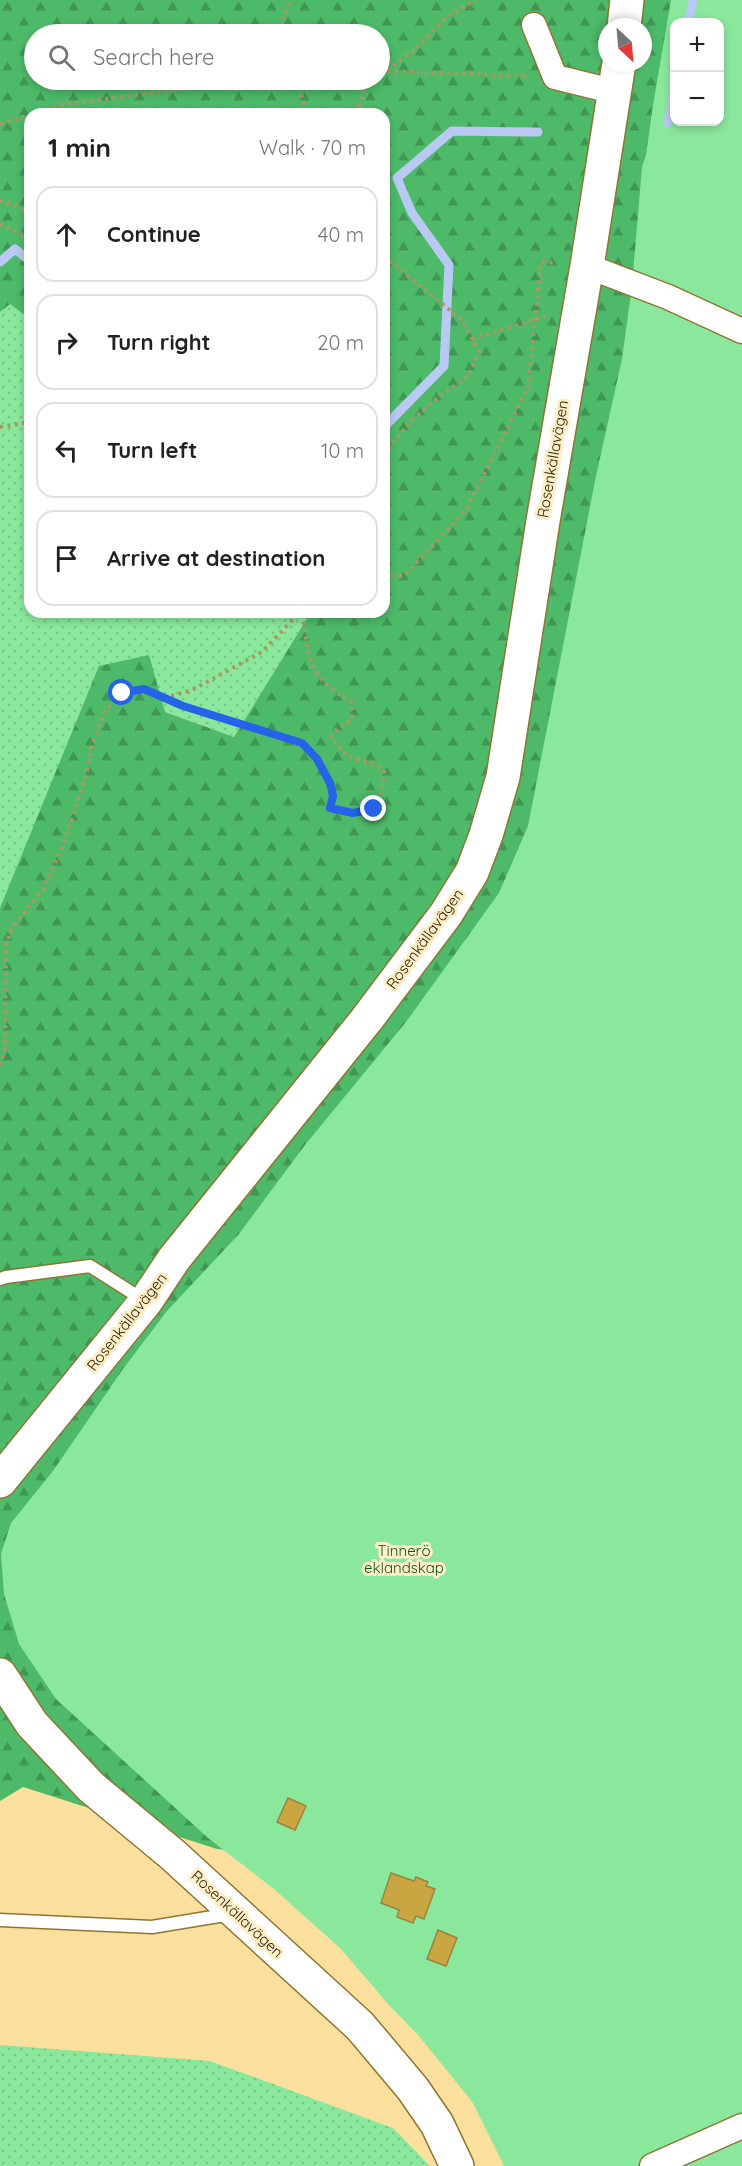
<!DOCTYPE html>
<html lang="en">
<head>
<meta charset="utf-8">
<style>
  body { margin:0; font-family:Quicksand,sans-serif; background:#f6f6f6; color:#202124 }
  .controls { position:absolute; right:18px; top:18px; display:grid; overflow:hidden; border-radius:12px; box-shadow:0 3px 9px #0003 }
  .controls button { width:54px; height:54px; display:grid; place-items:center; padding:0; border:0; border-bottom:2px solid #e0e0e0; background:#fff; color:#202124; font:30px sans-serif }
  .compass { position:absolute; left:598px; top:18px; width:54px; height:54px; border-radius:50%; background:#fff; box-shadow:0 3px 9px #0003; rotate:154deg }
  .stop { position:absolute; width:18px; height:18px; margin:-14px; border:4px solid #2563eb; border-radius:50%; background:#fff }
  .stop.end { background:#2563eb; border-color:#fff; box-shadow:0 2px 6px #0008 }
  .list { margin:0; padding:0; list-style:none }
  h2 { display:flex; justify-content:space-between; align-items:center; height:78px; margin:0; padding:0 24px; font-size:26px }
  h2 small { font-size:20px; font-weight:400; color:#757577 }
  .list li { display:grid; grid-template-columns:39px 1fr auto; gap:18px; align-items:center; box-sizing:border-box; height:96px; margin:0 12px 12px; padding:0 12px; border:2px solid #e0e0e0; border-radius:18px }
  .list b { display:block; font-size:22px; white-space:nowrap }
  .list em { font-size:20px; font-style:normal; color:#757577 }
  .icon { flex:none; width:33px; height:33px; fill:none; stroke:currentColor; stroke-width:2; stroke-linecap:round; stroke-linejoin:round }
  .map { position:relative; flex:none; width:742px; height:2166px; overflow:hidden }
  .search { position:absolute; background:#fff; box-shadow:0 3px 9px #0003; left:24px; top:24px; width:366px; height:66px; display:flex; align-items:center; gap:15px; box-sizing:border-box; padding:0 21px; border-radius:33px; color:#757577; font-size:22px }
  .panel { position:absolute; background:#fff; box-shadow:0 3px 9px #0003; left:24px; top:108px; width:366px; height:510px; border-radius:18px }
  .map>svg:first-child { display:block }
  .grass { fill:url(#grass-dots) }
  .forest { fill:url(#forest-firs); fill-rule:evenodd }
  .park { fill:#8ae89d; fill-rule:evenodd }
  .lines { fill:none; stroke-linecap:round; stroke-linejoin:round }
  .stream { stroke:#bac9f3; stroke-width:9 }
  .building { fill:#caa643; stroke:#9c8340; stroke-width:1.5 }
  .lane-casing { stroke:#8e7532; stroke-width:15 }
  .street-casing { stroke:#8e7532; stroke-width:27 }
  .secondary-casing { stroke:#8e7532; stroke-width:36 }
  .path { stroke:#ab9762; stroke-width:4; stroke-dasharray:3 4.5; stroke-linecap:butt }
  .lane { stroke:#fff; stroke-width:12 }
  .street { stroke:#fff; stroke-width:24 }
  .secondary { stroke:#fff; stroke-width:33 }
  .route { stroke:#2563eb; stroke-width:8 }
  .labels { text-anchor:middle; stroke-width:6; stroke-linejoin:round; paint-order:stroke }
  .street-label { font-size:15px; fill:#281e03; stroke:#feeec6 }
  .park-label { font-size:15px; fill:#005420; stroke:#feeec6 }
</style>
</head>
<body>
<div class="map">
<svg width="742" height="2166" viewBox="0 0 742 2166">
  <defs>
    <pattern id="grass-dots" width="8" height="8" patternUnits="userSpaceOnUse" patternTransform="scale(1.5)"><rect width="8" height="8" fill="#8ae89d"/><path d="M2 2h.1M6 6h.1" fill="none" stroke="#77c786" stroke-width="1.8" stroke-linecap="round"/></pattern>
    <pattern id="forest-firs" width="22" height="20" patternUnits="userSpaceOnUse" patternTransform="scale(1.5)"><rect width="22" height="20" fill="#4dba69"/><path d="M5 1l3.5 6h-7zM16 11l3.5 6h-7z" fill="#409754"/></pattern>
  </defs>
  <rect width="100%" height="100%" fill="#fae09c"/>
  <path class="grass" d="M10,303L30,319V612H311L234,737L165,712L0,908V312Z
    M0,2045L210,2061L393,2128L430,2166H0Z"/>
  <path class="forest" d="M0,0H742L500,1875L217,1849L23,1787L0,1801V908L99,666L149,655L165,712L234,737L311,612H384V114H30V319L10,304L0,312ZM674,22H720V122H674ZM607,27H643V63H607ZM34,34H380V80H34Z"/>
  <path class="park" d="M671,0H742V2166H504L473,2103L419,2036L388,2004L341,1949L274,1889L208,1838L56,1699L19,1644L4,1594L1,1554L11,1523L53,1471L123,1369L167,1311L239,1234L305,1145L406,1022L499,893L528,826L596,476L622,359L632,286L642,167L646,155L653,105ZM674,22H720V122H674Z"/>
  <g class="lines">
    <path class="stream" d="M688,22L693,0
      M668,123L674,91
      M0,262L15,249L30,261
      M384,427L444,366L449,265L412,213L397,178L452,131L538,132"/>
  </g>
  <path class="building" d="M288,1798L306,1806L295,1830L277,1822Z
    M391,1873L414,1881L416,1877L428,1882L426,1886L435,1889L424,1919L416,1916L413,1923L397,1917L399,1910L381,1903Z
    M438,1930L457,1938L446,1966L427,1959Z"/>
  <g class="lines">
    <defs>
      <path id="lane" d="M0,1279L6,1277L90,1266L145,1301
        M0,1920L152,1927L231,1914"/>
      <path id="street" d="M534,25L555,77L616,92
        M587,266L668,297L742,331
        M652,2166L742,2126"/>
      <path id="secondary" d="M624,27L627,0
        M0,1481L146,1301L174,1259L367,1019L446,914L472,872L486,835L503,777L543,521L587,266L619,63
        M0,1675L32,1724L91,1787L173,1855L360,2026L413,2089L437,2124L457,2166"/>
    </defs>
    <use href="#lane" class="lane-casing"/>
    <use href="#street" class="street-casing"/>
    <use href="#secondary" class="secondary-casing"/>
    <path class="path" d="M285,34L282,22L290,0
      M387,70L417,48L445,18L476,0
      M380,72L386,71L526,76
      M298,80L306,114
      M32,114L60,105L246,80
      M357,114L367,80
      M0,124L30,115
      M0,200L30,212
      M0,224L30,239
      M384,256L462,320L479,351L468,377L441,395L412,420L384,454
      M472,339L546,316
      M0,427L30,422
      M384,575L404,576L466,510L528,387L541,262L555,263
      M164,698L192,690L262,652L300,612
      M0,1065L5,1050L6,943L14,925L43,889L62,848L85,779L93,742L104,713L121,693L144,689L183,707L302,743L317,759L330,783L333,796L330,808C347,812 358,813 374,809L381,799L384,770L371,763L347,756L331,737L337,729L351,721L353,703C309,678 309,660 302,612"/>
    <use href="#lane" class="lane"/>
    <use href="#street" class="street"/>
    <use href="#secondary" class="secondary"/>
  </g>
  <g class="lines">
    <path class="route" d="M122,693L144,689L183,706L302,743L317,759L330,783L333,796L330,808L353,813L374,809"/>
  </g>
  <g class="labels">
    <g class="street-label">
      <text transform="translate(553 459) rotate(-80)" y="5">Rosenkällavägen</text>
      <text transform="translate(425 939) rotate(-54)" y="5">Rosenkällavägen</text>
      <text transform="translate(127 1322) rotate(-52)" y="5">Rosenkällavägen</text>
      <text transform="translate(237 1914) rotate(43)" y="5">Rosenkällavägen</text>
    </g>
    <g class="park-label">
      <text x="404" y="1556">Tinnerö<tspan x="404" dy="17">eklandskap</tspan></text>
    </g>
  </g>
</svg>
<div class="controls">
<button>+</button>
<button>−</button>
</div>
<svg class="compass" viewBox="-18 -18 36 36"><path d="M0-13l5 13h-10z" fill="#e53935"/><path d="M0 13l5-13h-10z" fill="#757577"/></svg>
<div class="stop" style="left:122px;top:693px"></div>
<div class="stop end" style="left:374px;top:809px"></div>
<div class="search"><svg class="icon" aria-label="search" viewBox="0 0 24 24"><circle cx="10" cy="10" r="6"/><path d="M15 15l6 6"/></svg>Search here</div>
<section class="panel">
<h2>1 min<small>Walk · 70 m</small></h2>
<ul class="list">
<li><svg class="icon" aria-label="ahead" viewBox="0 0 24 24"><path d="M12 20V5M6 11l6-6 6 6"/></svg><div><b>Continue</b></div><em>40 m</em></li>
<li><svg class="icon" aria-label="right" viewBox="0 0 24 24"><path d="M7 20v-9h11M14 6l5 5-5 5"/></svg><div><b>Turn right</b></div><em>20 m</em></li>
<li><svg class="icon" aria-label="left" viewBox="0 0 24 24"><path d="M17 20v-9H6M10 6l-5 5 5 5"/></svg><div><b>Turn left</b></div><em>10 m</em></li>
<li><svg class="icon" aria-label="arrive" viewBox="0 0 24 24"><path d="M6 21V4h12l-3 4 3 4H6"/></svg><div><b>Arrive at destination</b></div></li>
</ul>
</section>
</div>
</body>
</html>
